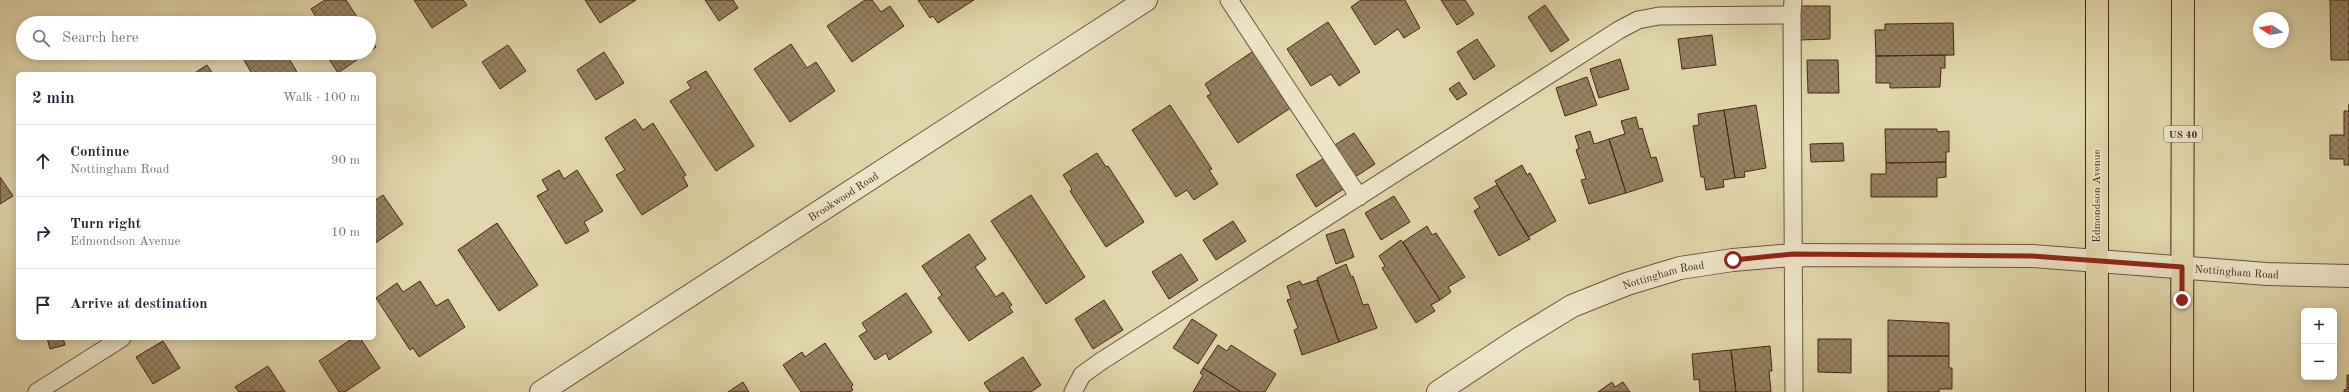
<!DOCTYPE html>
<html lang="en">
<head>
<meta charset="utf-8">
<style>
  body { margin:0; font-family:"Old Standard TT",serif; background:#f2f2f3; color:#1f2937 }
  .controls { position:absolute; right:12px; bottom:12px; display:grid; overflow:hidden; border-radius:6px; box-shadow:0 2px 10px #0003 }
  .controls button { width:36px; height:36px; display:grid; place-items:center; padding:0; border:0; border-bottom:1px solid #e0e1e3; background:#fff; color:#1f2937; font:20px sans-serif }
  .compass { position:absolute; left:2253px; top:12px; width:36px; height:36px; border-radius:50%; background:#fff; box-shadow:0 2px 10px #0003; rotate:281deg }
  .stop { position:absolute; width:12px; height:12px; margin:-9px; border:3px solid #8f2418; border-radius:50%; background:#fff }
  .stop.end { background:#8f2418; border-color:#fff; box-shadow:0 1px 4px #0008 }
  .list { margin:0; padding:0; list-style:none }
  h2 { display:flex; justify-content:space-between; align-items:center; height:52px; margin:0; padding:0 16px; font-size:17px }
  h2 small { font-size:13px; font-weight:400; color:#747a83 }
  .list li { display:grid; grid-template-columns:26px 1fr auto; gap:12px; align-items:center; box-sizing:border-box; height:72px; padding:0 16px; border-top:1px solid #e0e1e3 }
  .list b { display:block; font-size:15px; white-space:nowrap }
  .list p { margin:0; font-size:13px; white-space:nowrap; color:#747a83 }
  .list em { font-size:13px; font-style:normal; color:#747a83 }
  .icon { flex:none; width:22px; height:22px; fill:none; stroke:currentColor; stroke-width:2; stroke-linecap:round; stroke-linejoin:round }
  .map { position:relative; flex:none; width:2349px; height:392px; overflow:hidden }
  .search { position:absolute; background:#fff; box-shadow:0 2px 10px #0003; left:16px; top:16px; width:360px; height:44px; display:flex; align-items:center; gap:10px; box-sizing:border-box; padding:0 14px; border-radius:22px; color:#747a83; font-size:15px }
  .panel { position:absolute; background:#fff; box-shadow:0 2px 10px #0003; left:16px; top:72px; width:360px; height:268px; border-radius:6px }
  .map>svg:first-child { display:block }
  .building { fill:url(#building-cross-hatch); stroke:#472614 }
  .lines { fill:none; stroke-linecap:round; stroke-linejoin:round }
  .lane-casing { stroke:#6e523a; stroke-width:19 }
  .street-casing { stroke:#6e523a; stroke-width:24 }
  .primary-casing { stroke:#472614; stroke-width:24 }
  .lane { stroke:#ece4c8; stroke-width:17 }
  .street { stroke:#ece4c8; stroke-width:22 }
  .primary { stroke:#e1d6ab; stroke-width:22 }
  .route { stroke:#8f2418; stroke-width:5 }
  .labels { text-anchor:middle; stroke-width:3.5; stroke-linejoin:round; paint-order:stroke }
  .shield { fill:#ece4c8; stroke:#785f4a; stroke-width:1 }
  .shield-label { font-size:10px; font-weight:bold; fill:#472614 }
  .street-label { font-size:11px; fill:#472614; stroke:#ece4c8 }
</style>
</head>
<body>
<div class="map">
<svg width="2349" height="392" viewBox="0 0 2349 392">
  <defs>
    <pattern id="building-cross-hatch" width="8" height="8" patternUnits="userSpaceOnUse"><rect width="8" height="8" fill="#978263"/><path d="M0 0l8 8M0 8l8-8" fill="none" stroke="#7d6a50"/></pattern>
  </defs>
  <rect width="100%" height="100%" fill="#e1d6ab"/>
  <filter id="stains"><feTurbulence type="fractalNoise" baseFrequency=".005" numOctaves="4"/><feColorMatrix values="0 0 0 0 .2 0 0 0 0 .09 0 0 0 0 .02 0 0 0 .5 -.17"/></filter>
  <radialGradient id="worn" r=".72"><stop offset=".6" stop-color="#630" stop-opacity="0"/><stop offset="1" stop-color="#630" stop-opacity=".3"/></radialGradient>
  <path class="building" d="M325,0H346L361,23H313L318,20L311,9Z
    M414,0H463L467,5L432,28Z
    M585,0H636L600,23Z
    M705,0H733L738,8L719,21Z
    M865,0H872L881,12L890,6L904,26L852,62L827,26Z
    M918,0H974L938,23L933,16L930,18Z
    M1361,0H1405L1420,28L1404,38L1398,29L1375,45L1351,7Z
    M1441,0H1465L1474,14L1457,25Z
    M2330,0H2349V60H2331Z
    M1545,5L1569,40L1551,52L1528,17Z
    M1799,6H1830V39L1799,40Z
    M1328,22L1360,72L1339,86L1331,74L1311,86L1287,49Z
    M1953,23L1954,55L1876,56L1875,30H1885V24Z
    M1712,35L1716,65L1682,69L1678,39Z
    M369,36L376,47L369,52Z
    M1477,39L1495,66L1474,80L1457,52Z
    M791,44L807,68L816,62L835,91L790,122L754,69Z
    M508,45L526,71L500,89L482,62Z
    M1255,50L1295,105L1238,143L1207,96L1211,94L1205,84Z
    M604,52L624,83L596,100L577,70Z
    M240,53H286L298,74H252Z
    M325,53H367L338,73Z
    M1945,55V68H1941L1940,87L1890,88V83H1876V56Z
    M1620,59L1629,89L1599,98L1590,69Z
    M1807,60H1838L1839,93H1808Z
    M207,65L213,74H188L192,72L193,74Z
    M706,71L754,146L716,171L670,101L691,88L687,82Z
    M1587,77L1597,105L1565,116L1556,88Z
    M1459,82L1467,94L1457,100L1449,89Z
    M2349,104V165H2344V159H2330V135H2344V111H2349Z
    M1170,105L1212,169L1209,170L1218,184L1194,200L1187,190L1176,197L1132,130Z
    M1756,105L1766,168L1744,172L1745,177L1735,178L1724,110Z
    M1724,110L1735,178L1723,180L1724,187L1706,190L1704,177H1701L1693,126L1699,125L1698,114Z
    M1636,117L1639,129L1642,128L1651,158L1656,157L1663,181L1626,193L1609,139L1625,134L1621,121Z
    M635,119L643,130L653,123L686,175L683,177L688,186L642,215L616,175L625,170L605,138Z
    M1885,129H1937V132L1949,131V152H1946V162L1886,163Z
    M1590,131L1594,144L1609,139L1626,193L1589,204L1581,180L1586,179L1576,150L1579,148L1575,136Z
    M1354,133L1375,164L1355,177L1335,145Z
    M1843,143L1844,161L1811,162L1810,144Z
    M1097,153L1106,167L1108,166L1144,222L1106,247L1070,191L1072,189L1063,175Z
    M1326,157L1345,188L1316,207L1296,175Z
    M1946,162V177L1937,178V197H1871V174H1886V163Z
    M1522,165L1527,175L1530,173L1556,221L1528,237L1495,181Z
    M559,170L564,179L577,170L603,211L584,222L589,231L566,244L537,196L548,190L542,180Z
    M0,177L13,196L0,204Z
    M1497,185L1530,239L1499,256L1474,211L1480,207L1474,198Z
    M383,195L403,224L374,244V201Z
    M1031,195L1085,277L1046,304L991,221Z
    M1394,196L1410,222L1381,240L1365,213Z
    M1233,221L1246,241L1216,260L1203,240Z
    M497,223L538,285L499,311L458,250Z
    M1427,226L1432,235L1436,233L1465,277L1448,287L1451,292L1440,300L1403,242Z
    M1344,229L1354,257L1336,264L1326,235Z
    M969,234L986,259L975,267L996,297L1003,292L1012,305L1009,307L1013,312L969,341L938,298L942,295L922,266Z
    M1401,240L1440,300L1431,305L1435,311L1416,323L1382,268L1385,266L1379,256Z
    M1181,254L1198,280L1169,299L1152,272Z
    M1346,264L1351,277L1353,276L1363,305L1368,304L1377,328L1339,342L1317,278Z
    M1317,280L1339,342L1302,355L1294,330L1298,328L1287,300L1291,299L1287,286L1300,281L1302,285Z
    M420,281L436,306L448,299L465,327L419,357L413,348L410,350L376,298L397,283L403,292Z
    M906,293L932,332L889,360L886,353L875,360L859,336L867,331L862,323Z
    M1104,300L1123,330L1093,349L1075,319Z
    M1192,319L1217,335L1198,364L1173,348Z
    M1888,320L1949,323V356H1888Z
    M47,338H63L65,345L50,349Z
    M353,338H360L380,368L345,392H339L319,361Z
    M1818,339H1851V373L1818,372Z
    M163,341L180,368L153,384L136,357Z
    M825,343L853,385L851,387L853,390L850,392H801L783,365L802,352L805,357Z
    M1218,345L1227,351L1231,345L1276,374L1265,392H1241L1203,368Z
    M1770,346L1772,371H1769L1771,392H1736L1731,350Z
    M1731,350L1736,392H1700L1699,379L1694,380L1692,354Z
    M1888,356H1949V368H1952V389H1939V392H1888Z
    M1023,357L1041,385L1031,392H990L984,383Z
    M268,366L285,392H239L235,387Z
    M1203,368L1241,392H1193L1203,375L1200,373Z
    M2347,375H2349V392H2344V390L2347,389Z
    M743,382L749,392H728Z
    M1612,382L1615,387L1623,382L1630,392H1598Z"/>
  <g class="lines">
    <defs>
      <path id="lane" d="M1229,0L1359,197
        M1792,15L1794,392
        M37,392L122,338
        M1073,392L1082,375L1100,362L1619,30L1638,20L1659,16L1792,15L1793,0"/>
      <g id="street">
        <path id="s1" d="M541,392L1146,0"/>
        <path id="s2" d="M1438,392L1518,339L1572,306L1627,284L1680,268L1733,260L1793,255L2032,256L2267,274L2349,276"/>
      </g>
      <path id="primary" d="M2097,0V392
        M2182,392L2183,0"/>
    </defs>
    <use href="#lane" class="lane-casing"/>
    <use href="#street" class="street-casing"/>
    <use href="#primary" class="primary-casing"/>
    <use href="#lane" class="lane"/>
    <use href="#street" class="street"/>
    <use href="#primary" class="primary"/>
  </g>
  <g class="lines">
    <path class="route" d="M1733,260L1793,254L2032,256L2182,267V300"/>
  </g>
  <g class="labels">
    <rect class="shield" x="2164" y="126" width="38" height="16" rx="3"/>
    <g class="shield-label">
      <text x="2183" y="138">US 40</text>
    </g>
    <g class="street-label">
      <text dy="4" stroke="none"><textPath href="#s1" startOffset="360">Brookwood Road</textPath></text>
      <text transform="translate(2096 196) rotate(-90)" y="4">Edmondson Avenue</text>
      <text dy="4" stroke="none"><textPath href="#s2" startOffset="832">Nottingham Road</textPath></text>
      <text dy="4" stroke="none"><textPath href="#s2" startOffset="256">Nottingham Road</textPath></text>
    </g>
  </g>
  <rect width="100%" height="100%" filter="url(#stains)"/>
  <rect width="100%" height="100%" fill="url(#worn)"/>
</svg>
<div class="controls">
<button>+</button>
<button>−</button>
</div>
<svg class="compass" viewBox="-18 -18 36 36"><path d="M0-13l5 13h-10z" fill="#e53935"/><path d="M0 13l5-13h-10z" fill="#747a83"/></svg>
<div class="stop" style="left:1733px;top:260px"></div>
<div class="stop end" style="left:2182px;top:300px"></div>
<div class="search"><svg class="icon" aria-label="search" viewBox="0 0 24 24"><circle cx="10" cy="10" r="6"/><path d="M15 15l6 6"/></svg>Search here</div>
<section class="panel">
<h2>2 min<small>Walk · 100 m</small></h2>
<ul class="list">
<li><svg class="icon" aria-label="ahead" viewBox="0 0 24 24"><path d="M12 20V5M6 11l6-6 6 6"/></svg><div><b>Continue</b><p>Nottingham Road</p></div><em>90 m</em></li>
<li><svg class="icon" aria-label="right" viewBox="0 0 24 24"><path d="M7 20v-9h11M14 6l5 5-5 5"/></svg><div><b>Turn right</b><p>Edmondson Avenue</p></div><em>10 m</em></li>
<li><svg class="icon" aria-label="arrive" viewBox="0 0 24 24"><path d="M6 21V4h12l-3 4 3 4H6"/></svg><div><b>Arrive at destination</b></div></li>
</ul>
</section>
</div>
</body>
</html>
